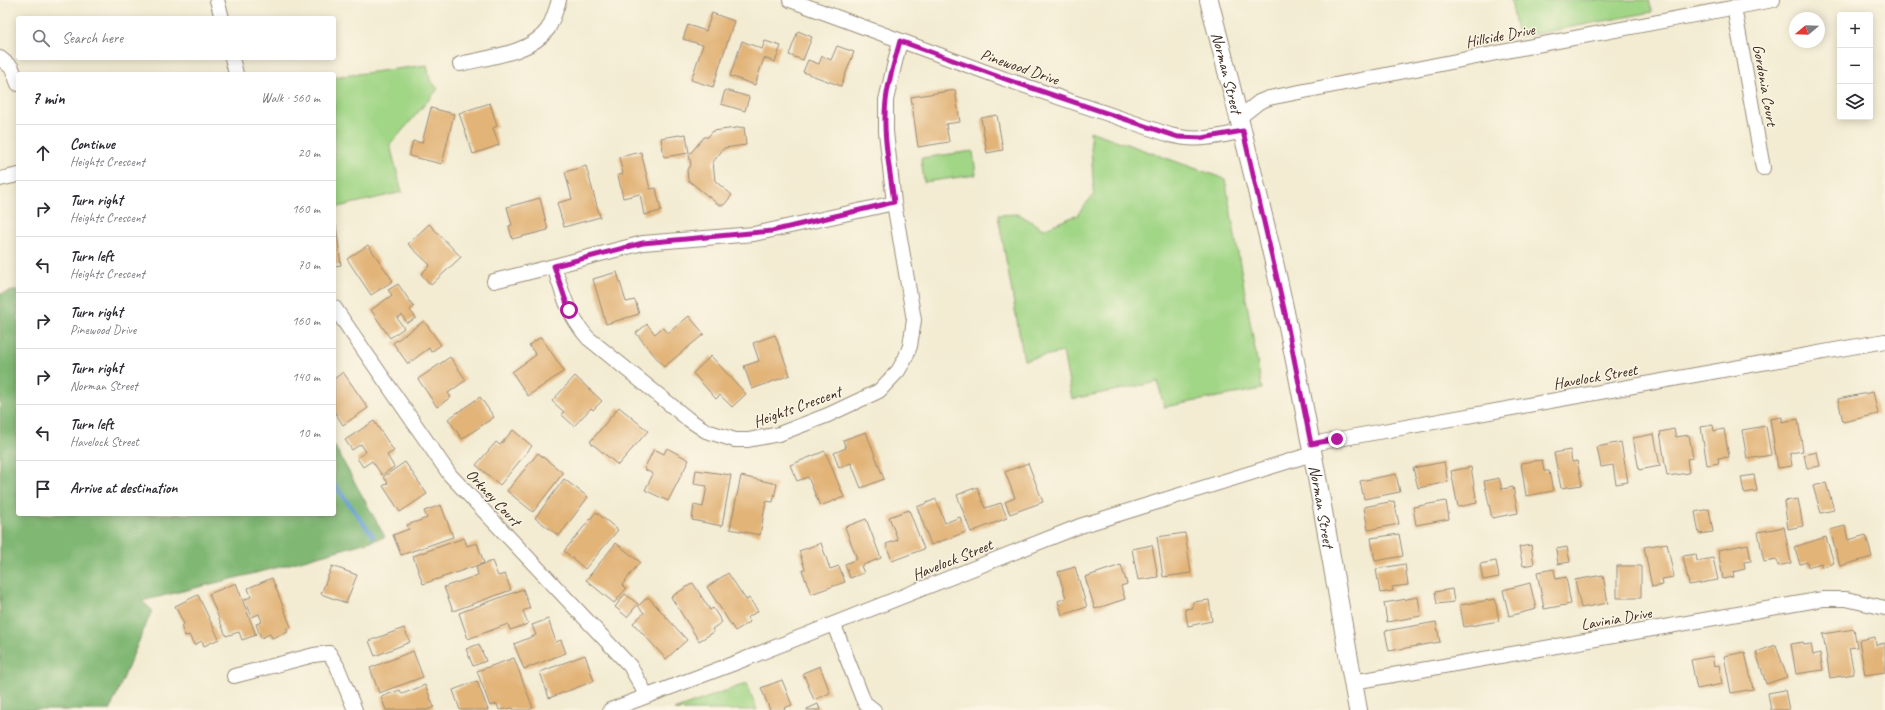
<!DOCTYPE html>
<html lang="en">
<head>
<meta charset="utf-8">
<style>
  body { margin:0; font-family:Caveat,sans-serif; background:#f2f2f3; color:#2b2b33 }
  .controls { position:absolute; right:12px; top:12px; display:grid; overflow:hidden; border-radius:4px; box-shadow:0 2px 10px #0003 }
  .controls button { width:36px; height:36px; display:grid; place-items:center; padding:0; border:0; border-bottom:1px solid #e1e1e2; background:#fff; color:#2b2b33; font:20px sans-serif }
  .compass { position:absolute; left:1789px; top:12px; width:36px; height:36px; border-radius:50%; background:#fff; box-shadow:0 2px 10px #0003; rotate:251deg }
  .stop { position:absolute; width:12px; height:12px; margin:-9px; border:3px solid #b5179e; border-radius:50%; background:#fff }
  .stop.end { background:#b5179e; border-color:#fff; box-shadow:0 1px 4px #0008 }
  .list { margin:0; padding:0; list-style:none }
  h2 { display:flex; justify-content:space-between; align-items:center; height:52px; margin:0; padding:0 16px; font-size:17px }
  h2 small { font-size:13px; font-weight:400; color:#7c7c81 }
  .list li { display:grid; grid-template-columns:26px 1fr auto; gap:12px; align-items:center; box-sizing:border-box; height:56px; padding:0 16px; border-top:1px solid #e1e1e2 }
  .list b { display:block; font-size:15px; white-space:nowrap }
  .list p { margin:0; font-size:13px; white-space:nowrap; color:#7c7c81 }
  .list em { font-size:13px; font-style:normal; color:#7c7c81 }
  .icon { flex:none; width:22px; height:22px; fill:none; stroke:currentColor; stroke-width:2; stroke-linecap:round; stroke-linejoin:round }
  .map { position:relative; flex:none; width:1885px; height:710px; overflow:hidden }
  .search { position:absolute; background:#fff; box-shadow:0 2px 10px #0003; left:16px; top:16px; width:320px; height:44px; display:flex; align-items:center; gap:10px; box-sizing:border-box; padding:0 14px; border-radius:4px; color:#7c7c81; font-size:15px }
  .panel { position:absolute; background:#fff; box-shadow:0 2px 10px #0003; left:16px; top:72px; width:320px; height:444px; border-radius:4px }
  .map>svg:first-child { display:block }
  .green { fill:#a1d686; stroke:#6e8052 }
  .forest { fill:#80b773; stroke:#5e7048 }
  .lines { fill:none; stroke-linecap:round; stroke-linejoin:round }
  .stream { stroke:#659fd4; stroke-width:4.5 }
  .building { fill:#e2b478 }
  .minor-casing { stroke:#978b78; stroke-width:16 }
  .tertiary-casing { stroke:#978b78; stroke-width:20 }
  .minor { stroke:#fff; stroke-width:14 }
  .tertiary { stroke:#fff; stroke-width:18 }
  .route { stroke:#b5179e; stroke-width:5 }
  .labels { text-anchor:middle; stroke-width:3; stroke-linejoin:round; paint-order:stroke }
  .street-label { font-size:16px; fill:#3b2a1e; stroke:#fcf5e5 }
</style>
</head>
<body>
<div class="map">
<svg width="1885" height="710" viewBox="0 0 1885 710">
  <rect width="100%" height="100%" fill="#fcf5e5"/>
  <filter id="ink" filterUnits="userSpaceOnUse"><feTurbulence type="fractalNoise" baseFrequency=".025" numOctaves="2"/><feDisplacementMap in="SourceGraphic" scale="8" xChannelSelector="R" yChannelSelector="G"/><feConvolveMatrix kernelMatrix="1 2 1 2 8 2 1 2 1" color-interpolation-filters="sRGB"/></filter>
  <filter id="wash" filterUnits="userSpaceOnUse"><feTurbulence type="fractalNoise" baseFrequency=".012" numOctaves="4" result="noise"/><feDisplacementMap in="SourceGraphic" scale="16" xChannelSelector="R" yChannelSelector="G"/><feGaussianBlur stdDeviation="0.9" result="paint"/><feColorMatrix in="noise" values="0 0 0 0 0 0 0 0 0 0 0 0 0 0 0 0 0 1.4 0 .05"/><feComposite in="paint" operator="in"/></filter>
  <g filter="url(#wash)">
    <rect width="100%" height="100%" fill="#f3ecd3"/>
    <path class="green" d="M1511,0H1649L1652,12L1518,37Z
      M427,65L430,80L438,89L390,145L402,192L334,208V77Z
      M1090,131L1225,179L1262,389L1164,407L1158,382L1072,399L1063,352L1024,360L998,215L1019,214L1043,229L1077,215L1094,194Z
      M973,151L976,175L924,182L921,158Z
      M747,683L757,710H674Z"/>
    <path class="forest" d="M18,290V514H334V445L385,537L272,569L142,601L152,610L110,710H0V294Z"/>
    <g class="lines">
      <path class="stream" d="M334,484L373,536"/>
    </g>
    <g id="blocks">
      <path class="building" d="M712,13L734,21L713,87L691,80L703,45L683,39L688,25L706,31Z
        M798,31L812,37L803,60L789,55Z
        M742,41L762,49L765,41L781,46L775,62L764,58L755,85L730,76Z
        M837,46L854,52L841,86L803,72L808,60L819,64L822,56L831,60Z
        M725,90L749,97L745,111L721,104Z
        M955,90L960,122L946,124L949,142L918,147L911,97Z
        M490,103L497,126L493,128L499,145L473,154L459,113Z
        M431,108L454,114L442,164L409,156L413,141L422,143Z
        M997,115L1003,150L987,153L981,118Z
        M744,127L746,145L724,148L713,162L715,181L732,195L724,205H719L688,180L687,170L691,165L689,155L704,137H708L713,131Z
        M686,134L689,153L664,157L661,138Z
        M641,152L650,189L656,188L661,211L644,215L640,194L623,198L618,175L623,174L619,157Z
        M586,166L600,217L564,227L557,203L572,199L565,172Z
        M540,198L548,230L512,239L509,226L512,225L507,207Z
        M429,224L461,257L431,285L421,274L430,265L408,244Z
        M334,225H336L341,265L334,266Z
        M368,245L393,281L371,295L347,259Z
        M617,272L626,302L635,300L639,314L606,324L593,279Z
        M398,284L414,307L410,310L416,318L407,323L402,315L397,318L404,328L390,338L371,310L392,295L388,290Z
        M689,316L704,334L664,367L636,333L647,324L655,334L663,327L668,333Z
        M424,321L441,345L431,352L429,348L408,364L393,343Z
        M775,335L790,375L752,389L744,366L759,361L753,343Z
        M541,337L564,371L528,396L512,372L536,355L529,345Z
        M711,356L746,394L732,407L720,395L716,399L693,373Z
        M450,357L466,380L448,393L451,397L437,407L418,379Z
        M343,372L368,408L343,425L334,411V379Z
        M575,376L602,401L593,410L591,408L574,426L561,414L564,412L552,401Z
        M1873,392L1878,414L1843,422L1838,399Z
        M480,397L494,417L462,439L448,419Z
        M619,407L648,431L618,465L590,442Z
        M1782,417V422L1798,419L1803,451L1790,453L1792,466L1778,468L1770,419Z
        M374,421L394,451L387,455L394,467L382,475L372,461L363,467L357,458L366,452L361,444L352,450L345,440Z
        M1713,425L1714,431L1724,429L1729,457L1718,458L1719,463L1707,465L1701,427Z
        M1766,426L1771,455L1747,459L1742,430Z
        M1674,429L1676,437L1689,435L1693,458L1687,459L1689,473L1667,476L1660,432Z
        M513,430L532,446L500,485L476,465L496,442L500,445Z
        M866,432L884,479L861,488L851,463L839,468L834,453L846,448L843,440Z
        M1654,434L1660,466L1639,470L1633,438Z
        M1621,442L1628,482L1616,484L1613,465L1601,467L1597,447Z
        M667,448L689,460L668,501L645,490L653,474L644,469L654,449L664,454Z
        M1570,450L1572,462L1577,461L1582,485L1561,488L1554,453Z
        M825,451L844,497L820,506L808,477L797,481L790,465Z
        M1817,452L1820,466L1807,468L1804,455Z
        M538,453L563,473L533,512L507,491Z
        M1542,460L1544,471H1549L1553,491L1526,496L1521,463Z
        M405,462L427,494L400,512L383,486L388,483L383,477Z
        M1444,462L1448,482L1418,488L1413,468Z
        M1028,463L1043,502L1010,514L1005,502L1015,498L1005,472Z
        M1471,467L1477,503L1458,507L1451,471Z
        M696,470L731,475L722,526L692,520L694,505L703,507L707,486L694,484Z
        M1396,474L1400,492L1364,499L1360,481Z
        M1754,475L1757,491L1744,493L1741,477Z
        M741,476L777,484L773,502L766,501L760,535L730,529Z
        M1499,478L1502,489L1513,487L1518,513L1492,518L1484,481Z
        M564,479L588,497L559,536L535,518Z
        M1826,483L1834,510L1821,513L1813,486Z
        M977,487L985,508L1001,503L1007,518L971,532L957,495Z
        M936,499L945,523L960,517L966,532L931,545L917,507Z
        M1798,499L1803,526L1788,529L1784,501Z
        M1394,501L1399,524L1368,530L1364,507Z
        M1446,501L1449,519L1416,525L1413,507Z
        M441,505L453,537L401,555L393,535L409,529L407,525L427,518L424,511Z
        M1709,509L1713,532L1699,534L1695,512Z
        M909,510L924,549L892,561L886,544L898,540L889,517Z
        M596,512L618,530L585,569L564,551Z
        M866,519L881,558L861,566L864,573L850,578L845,564L857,559L845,527Z
        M1845,526L1848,540L1866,535L1872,557L1840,566L1830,530Z
        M1784,527L1791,563L1778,566L1777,560L1764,562L1758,532Z
        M1185,533L1191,573L1163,577L1157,537Z
        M1399,534L1403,556L1375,561L1371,538Z
        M1826,537L1834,563L1822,567L1821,563L1808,567L1807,562L1800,564L1794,547Z
        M464,538L467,546L477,543L484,563L423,584L413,556Z
        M616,543L640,562L622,585L626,589L614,603L586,580Z
        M821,543L830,569L839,566L845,582L811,594L802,570L805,569L799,551Z
        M1667,543L1674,577L1662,579L1663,585L1652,587L1644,547Z
        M1748,544L1751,561L1744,562L1745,569L1733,572L1734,577L1723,579L1718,550Z
        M1152,545L1158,577L1138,580L1132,549Z
        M1531,545L1534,564L1523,566L1519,547Z
        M1567,547L1570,562L1558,564L1556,549Z
        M1696,554L1697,561L1713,558L1718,580L1689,585L1683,556Z
        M492,561L498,576L505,574L511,590L453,611L444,587L478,575L476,567Z
        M1496,561L1499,577L1483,580L1480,564Z
        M1405,564L1408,585L1392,587L1393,591L1380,593L1376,569Z
        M1121,565L1127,584L1121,586L1125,599L1095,609L1085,577Z
        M332,566L357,575L346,603L321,594Z
        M1617,566H1641V598H1617Z
        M1075,567L1087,607L1062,615L1058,601L1066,598L1058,572Z
        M1554,569L1556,579L1566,577L1571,604L1544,609L1537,572Z
        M728,573L746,600L749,598L758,611L747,618L750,622L735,631L707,587Z
        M1603,575L1608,603L1581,608L1575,580Z
        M272,578L291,627L286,629L288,632L272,638L270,634L261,638L256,624L262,622L259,614L252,617L245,599L251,597L248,588Z
        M236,583L256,635L242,640L239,632L226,636L209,594Z
        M693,583L710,610L713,608L722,622L712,629L714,632L699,641L671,597Z
        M1530,583L1536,609L1509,616L1503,590Z
        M523,589L530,608L523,611L528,624L510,630L508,624L468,639L459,613Z
        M1452,589L1454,602L1437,604L1435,592Z
        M625,594L638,604L627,617L615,607Z
        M198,595L219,639L204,646L202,641L194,645L189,635L185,636L181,626L184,624L175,606Z
        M648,597L687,640L666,659L633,623L644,613L638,606Z
        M1418,597L1421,616L1387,622L1384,603Z
        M1495,599L1499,621L1464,627L1460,605Z
        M1209,600L1212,621L1188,626L1185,609L1193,608V602Z
        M548,619L556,642L561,640L566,653L524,669L514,644L536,635L532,625Z
        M1436,622L1440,642L1389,651L1385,631Z
        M404,628L410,642L375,656L369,641Z
        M1854,629L1857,647L1849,648L1854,674L1830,678L1823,634Z
        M1875,637L1876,645L1885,643V672L1865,675L1859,640Z
        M1803,642L1804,645L1811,644L1813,655L1820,653L1823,670L1796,674L1791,644Z
        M479,644L486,661L473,666L466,649Z
        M1776,645L1787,677L1766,684L1756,652Z
        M413,651L423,677L379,693L370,668Z
        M1745,652L1753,689L1731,693L1724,656Z
        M585,655L594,681L549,698L540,672Z
        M1712,656L1714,666L1719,665L1722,684L1697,689L1691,660Z
        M514,658L533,708L529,710H514L513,708L499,710L497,704L490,706L477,671Z
        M820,666L830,693L814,700L803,673Z
        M782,680L792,705L784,708L785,710H770L761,688Z
        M477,681L488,710H460L453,690Z
        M425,685L434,707L427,710H386L381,697L400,690L402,694Z
        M1785,690L1789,710H1771L1768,693Z
        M818,704L820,710H807V709Z"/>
    </g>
  </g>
  <g filter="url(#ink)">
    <use href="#blocks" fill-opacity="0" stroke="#978b78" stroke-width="1"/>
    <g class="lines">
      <defs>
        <path id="minor" d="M217,0L222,18
          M790,0L1005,79L1170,135C1195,142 1219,137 1243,131
          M1734,7L1763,168
          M0,58L12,68L18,84
          M232,58L236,74
          M460,64C488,57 530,54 548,29C553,20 556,10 559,0
          M1240,117L1259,102L1269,98L1532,46L1773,0
          M0,179L18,175
          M894,203L754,234L643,243L554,266C562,293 569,317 588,338L688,419L706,431L735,440H748L779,434L828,415L879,391L898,371L905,359L910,346L914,320L894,203L886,132V100L900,41
          M494,281L554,266
          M334,307L450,475L630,666L647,696
          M1311,444L1885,341
          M834,625L862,697L865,703L874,710
          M234,676L314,655L329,653L337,666L355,710
          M1353,682L1823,599H1846L1885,608
          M610,710L735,663L1080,526L1312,454"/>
        <g id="tertiary">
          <path id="s1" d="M1209,0C1235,104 1263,207 1285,312C1313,444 1334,577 1358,710"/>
        </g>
      </defs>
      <use href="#minor" class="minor-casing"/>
      <use href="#tertiary" class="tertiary-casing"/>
      <use href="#minor" class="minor"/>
      <use href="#tertiary" class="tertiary"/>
    </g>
  </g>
  <g class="lines" filter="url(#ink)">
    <path class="route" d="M569,310L554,266L643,243L772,231L894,202C890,169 882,134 886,101C888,81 895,60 900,41L1005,79L1178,137L1202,138L1243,131L1285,313L1311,444L1337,439"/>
  </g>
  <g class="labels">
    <g class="street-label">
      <text transform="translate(1500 35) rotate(-11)" y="6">Hillside Drive</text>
      <text transform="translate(1020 66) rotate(19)" y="6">Pinewood Drive</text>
      <text dy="6" stroke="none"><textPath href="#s1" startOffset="75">Norman Street</textPath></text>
      <text transform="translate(1766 85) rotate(80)" y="6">Gordonia Court</text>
      <text transform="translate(1595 376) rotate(-10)" y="6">Havelock Street</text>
      <text transform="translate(797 406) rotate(-20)" y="6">Heights Crescent</text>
      <text transform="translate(494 497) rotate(47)" y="6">Orkney Court</text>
      <text dy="6" stroke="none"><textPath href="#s1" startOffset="519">Norman Street</textPath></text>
      <text transform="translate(952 559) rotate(-22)" y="6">Havelock Street</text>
      <text transform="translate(1616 618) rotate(-10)" y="6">Lavinia Drive</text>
    </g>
  </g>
</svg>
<div class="controls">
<button>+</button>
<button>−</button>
<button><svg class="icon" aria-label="layers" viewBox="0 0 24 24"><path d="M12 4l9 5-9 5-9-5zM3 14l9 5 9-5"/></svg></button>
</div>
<svg class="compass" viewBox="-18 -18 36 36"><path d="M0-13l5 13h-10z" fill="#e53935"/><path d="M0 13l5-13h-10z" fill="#7c7c81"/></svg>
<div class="stop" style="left:569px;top:310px"></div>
<div class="stop end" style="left:1337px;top:439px"></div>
<div class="search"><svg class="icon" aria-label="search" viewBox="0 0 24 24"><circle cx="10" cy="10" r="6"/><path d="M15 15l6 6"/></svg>Search here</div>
<section class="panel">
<h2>7 min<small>Walk · 560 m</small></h2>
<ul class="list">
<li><svg class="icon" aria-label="ahead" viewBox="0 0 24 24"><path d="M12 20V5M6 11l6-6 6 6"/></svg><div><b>Continue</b><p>Heights Crescent</p></div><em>20 m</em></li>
<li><svg class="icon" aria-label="right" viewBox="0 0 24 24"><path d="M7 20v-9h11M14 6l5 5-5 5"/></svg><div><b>Turn right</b><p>Heights Crescent</p></div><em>160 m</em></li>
<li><svg class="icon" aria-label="left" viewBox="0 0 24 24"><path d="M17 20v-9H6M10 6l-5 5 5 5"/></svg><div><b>Turn left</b><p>Heights Crescent</p></div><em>70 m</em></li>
<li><svg class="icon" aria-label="right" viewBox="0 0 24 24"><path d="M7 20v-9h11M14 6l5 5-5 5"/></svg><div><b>Turn right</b><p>Pinewood Drive</p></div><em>160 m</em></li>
<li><svg class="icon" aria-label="right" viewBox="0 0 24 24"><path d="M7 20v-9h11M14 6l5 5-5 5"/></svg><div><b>Turn right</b><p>Norman Street</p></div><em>140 m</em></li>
<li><svg class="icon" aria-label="left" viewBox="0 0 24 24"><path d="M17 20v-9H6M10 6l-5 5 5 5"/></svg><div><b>Turn left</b><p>Havelock Street</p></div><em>10 m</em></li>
<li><svg class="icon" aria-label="arrive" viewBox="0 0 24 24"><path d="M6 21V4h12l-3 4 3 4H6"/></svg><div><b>Arrive at destination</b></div></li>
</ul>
</section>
</div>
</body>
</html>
